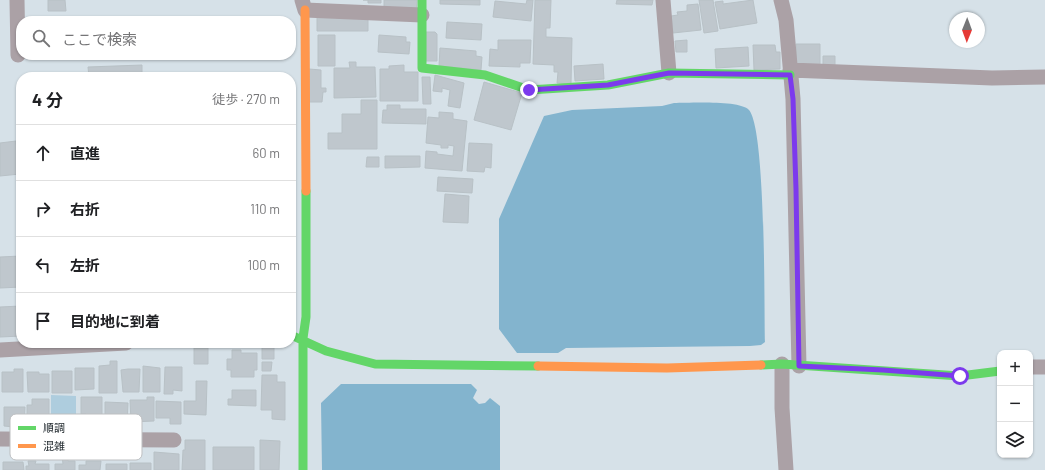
<!DOCTYPE html>
<html lang="ja">
<head>
<meta charset="utf-8">
<style>
  body { margin:0; font-family:Barlow,"Noto Sans JP",sans-serif; background:#f2f2f2; color:#202124 }
  .controls { position:absolute; right:12px; bottom:12px; display:grid; overflow:hidden; border-radius:8px; box-shadow:0 1px 3px #0004 }
  .controls button { width:36px; height:36px; display:grid; place-items:center; padding:0; border:0; border-bottom:1px solid #e0e0e0; background:#fff; color:#202124; font:20px sans-serif }
  .compass { position:absolute; left:949px; top:12px; width:36px; height:36px; border-radius:50%; background:#fff; box-shadow:0 1px 3px #0004; rotate:181deg }
  .stop { position:absolute; width:12px; height:12px; margin:-9px; border:3px solid #7c3aed; border-radius:50%; background:#fff }
  .stop.end { background:#7c3aed; border-color:#fff; box-shadow:0 1px 4px #0008 }
  .list { margin:0; padding:0; list-style:none }
  h2 { display:flex; justify-content:space-between; align-items:center; height:52px; margin:0; padding:0 16px; font-size:17px }
  h2 small { font-size:13px; font-weight:400; color:#757577 }
  .list li { display:grid; grid-template-columns:26px 1fr auto; gap:12px; align-items:center; box-sizing:border-box; height:56px; padding:0 16px; border-top:1px solid #e0e0e0 }
  .list b { display:block; font-size:15px; white-space:nowrap }
  .list em { font-size:13px; font-style:normal; color:#757577 }
  .icon { flex:none; width:22px; height:22px; fill:none; stroke:currentColor; stroke-width:2; stroke-linecap:round; stroke-linejoin:round }
  .map { position:relative; flex:none; width:1045px; height:470px; overflow:hidden }
  .search { position:absolute; background:#fff; box-shadow:0 1px 3px #0004; left:16px; top:16px; width:280px; height:44px; display:flex; align-items:center; gap:10px; box-sizing:border-box; padding:0 14px; border-radius:16px; color:#757577; font-size:15px }
  .panel { position:absolute; background:#fff; box-shadow:0 1px 3px #0004; left:16px; top:72px; width:280px; height:276px; border-radius:16px }
  .map>svg:first-child { display:block }
  .green { fill:#aecdde }
  .water { fill:#83b4ce }
  .building { fill:#bfc7cd; stroke:#b8c1c6 }
  .lines { fill:none; stroke-linecap:round; stroke-linejoin:round }
  .street { stroke:#aba1a6; stroke-width:15 }
  .fast { stroke:#63d668; stroke-width:9 }
  .slow { stroke:#ff974d; stroke-width:9 }
  .route { stroke:#7c3aed; stroke-width:5 }
  .key { fill:#fff; stroke:#bdbfc1; stroke-width:1 }
  .key-label { font-size:11px; fill:#232b30 }
</style>
</head>
<body>
<div class="map">
<svg width="1045" height="470" viewBox="0 0 1045 470">
  <rect width="100%" height="100%" fill="#d6e1e8"/>
  <path class="green" d="M51,395L76,396V431H51Z"/>
  <path class="water" d="M674,103C689,103 740,100 749,110C766,130 764,305 765,342L761,345L750,346L566,348L558,353H517L499,329V219L544,116L572,110L662,106Z
    M341,384H471L477,390L473,398L479,404L485,403L490,398L500,406V470H322L321,403Z"/>
  <path class="building" d="M48,0H65L66,11H48Z
    M363,0H381V3H368V0Z
    M384,0H417L416,13L384,11Z
    M440,0H480V5L440,4Z
    M527,0H533L531,21L493,17L495,1L526,4Z
    M535,0H551L550,28H546V37L572,38L571,84L557,83L558,72H554V65L533,64Z
    M617,0H653L652,5L616,4Z
    M699,0H713L718,31L704,33Z
    M753,0L757,23L720,29L715,2L723,1V4Z
    M698,4L701,30L673,33L671,16L678,15L677,12L687,11V5Z
    M317,17H368V31H317Z
    M447,22L482,24L481,40L446,38Z
    M426,32H435L437,34V61H426Z
    M318,35H335V66H318Z
    M379,35L406,37V42H410L409,54L378,52Z
    M498,40H531L530,63H520V67L489,66L490,49L498,50Z
    M687,40V52H676L675,41Z
    M796,44H820V66L796,67Z
    M753,45H775L776,52H780V69L754,70Z
    M748,47L749,66L716,68L715,49Z
    M440,48L476,51V56L482,57L481,70L439,66Z
    M823,56H835V67H823Z
    M349,62H356V67H375L376,97L334,98V68H350Z
    M603,64L604,79L575,81L574,66Z
    M142,65V77H89L88,67Z
    M404,65V72H418V101H380V69H389V66Z
    M309,69L321,70V88H326V92H323L322,102H308Z
    M435,75L464,83L460,108L448,106L450,90L442,88V92L433,91Z
    M422,77H430L431,104H423Z
    M484,82L522,93L511,130L474,120Z
    M361,100H377V149H328V133H342V114H361Z
    M387,105H400V109H426V124L382,123L383,110H387Z
    M439,112L453,113V119L467,121L462,171L425,168L426,151L437,152V154L453,156L454,146L448,145V148H441V145L426,143L428,117L439,118Z
    M16,141L20,174L0,176V143Z
    M469,143L492,144L491,168L485,167L484,172L467,171Z
    M385,156H420V167L385,168Z
    M367,157H379V167H366Z
    M438,177L473,179L472,193L437,191Z
    M445,194L469,196L468,223L443,222Z
    M21,256V287L0,288V257Z
    M21,306V336L0,337V307Z
    M262,346H274V359H262Z
    M194,348H208V364H194Z
    M232,350H241V353H257V370H254V377H231V370H227V359H232Z
    M110,361H117V393H99V366L110,365Z
    M262,362H272L271,371H262Z
    M143,366L160,368V392H143Z
    M165,367H182V391L173,390V394H164Z
    M75,368H94V389L75,390Z
    M14,369H23V392H2V372H14Z
    M128,369H140L139,392H123L121,370Z
    M52,371H72V393H52Z
    M27,372H39V374H49V392H28Z
    M262,375H277V382H285V420L272,419V410H261Z
    M196,381H207L206,415L184,414V401H196Z
    M232,390H256V406L228,405V399H232Z
    M81,397H102V418H86V414H81Z
    M147,397H154V421L131,422L130,400H147Z
    M32,399H49V419H44V416H27V405H32Z
    M156,401L181,402V424H170V418H156Z
    M105,402L128,403L127,425L121,424V420H105Z
    M4,407H25L24,428L4,426Z
    M185,440H205V470H182L183,450H185Z
    M260,440L280,441L279,470H260Z
    M213,447H254V470H213Z
    M154,452L179,454V470H154Z
    M62,456L68,457V461H75V470H55V464H63Z
    M28,461H36L35,464H49V470H26V466H29Z
    M86,461H101L100,470H79V465H86Z
    M3,462H23L24,470H3Z
    M130,463H151V470H130Z
    M106,464H127V470H106Z"/>
  <g class="lines">
    <path class="street" d="M17,0L18,55
      M302,0L305,10L422,15
      M663,0L669,73
      M781,0L786,20L793,99L799,366
      M790,70L992,78L1045,77
      M0,350L126,343
      M782,364V408L786,470
      M1030,367H1045
      M0,439L174,440"/>
    <path class="fast" d="M422,0V68L485,75L529,90L608,85L669,73L790,75
      M291,335L326,351L375,364L538,366
      M761,365L782,364L960,376L1000,371
      M303,470V338L306,317V191"/>
    <path class="slow" d="M305,10L306,191
      M538,366L667,368L761,365"/>
  </g>
  <g class="lines">
    <path class="route" d="M529,90L608,85L669,73L790,75L793,99L796,189L799,366L883,370L960,376"/>
  </g>
  <rect x="10" y="414" width="132" height="46" rx="6" class="key"/>
  <rect x="18" y="426" width="18" height="4" fill="#63d668"/>
  <rect x="18" y="444" width="18" height="4" fill="#ff974d"/>
  <g class="key-label">
    <text x="43" y="432">順調</text>
    <text x="43" y="450">混雑</text>
  </g>
</svg>
<div class="controls">
<button>+</button>
<button>−</button>
<button><svg class="icon" aria-label="layers" viewBox="0 0 24 24"><path d="M12 4l9 5-9 5-9-5zM3 14l9 5 9-5"/></svg></button>
</div>
<svg class="compass" viewBox="-18 -18 36 36"><path d="M0-13l5 13h-10z" fill="#e53935"/><path d="M0 13l5-13h-10z" fill="#757577"/></svg>
<div class="stop" style="left:960px;top:376px"></div>
<div class="stop end" style="left:529px;top:90px"></div>
<div class="search"><svg class="icon" aria-label="search" viewBox="0 0 24 24"><circle cx="10" cy="10" r="6"/><path d="M15 15l6 6"/></svg>ここで検索</div>
<section class="panel">
<h2>4 分<small>徒歩 · 270 m</small></h2>
<ul class="list">
<li><svg class="icon" aria-label="ahead" viewBox="0 0 24 24"><path d="M12 20V5M6 11l6-6 6 6"/></svg><div><b>直進</b></div><em>60 m</em></li>
<li><svg class="icon" aria-label="right" viewBox="0 0 24 24"><path d="M7 20v-9h11M14 6l5 5-5 5"/></svg><div><b>右折</b></div><em>110 m</em></li>
<li><svg class="icon" aria-label="left" viewBox="0 0 24 24"><path d="M17 20v-9H6M10 6l-5 5 5 5"/></svg><div><b>左折</b></div><em>100 m</em></li>
<li><svg class="icon" aria-label="arrive" viewBox="0 0 24 24"><path d="M6 21V4h12l-3 4 3 4H6"/></svg><div><b>目的地に到着</b></div></li>
</ul>
</section>
</div>
</body>
</html>
